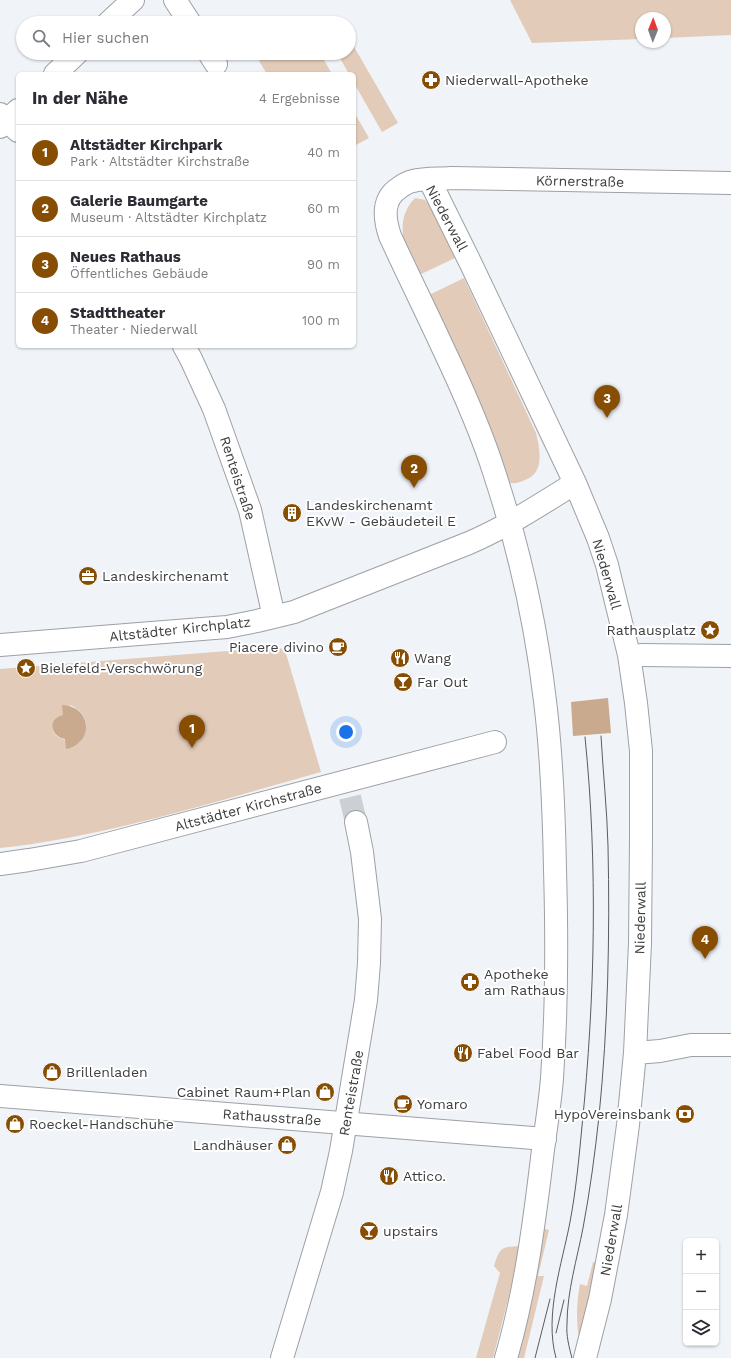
<!DOCTYPE html>
<html lang="de">
<head>
<meta charset="utf-8">
<style>
  body { margin:0; font-family:"Work Sans",sans-serif; background:#f2f2f3; color:#2b2b33 }
  .controls { position:absolute; right:12px; bottom:12px; display:grid; overflow:hidden; border-radius:6px; box-shadow:0 1px 3px #0004 }
  .controls button { width:36px; height:36px; display:grid; place-items:center; padding:0; border:0; border-bottom:1px solid #e1e1e2; background:#fff; color:#2b2b33; font:20px sans-serif }
  .compass { position:absolute; left:635px; top:12px; width:36px; height:36px; border-radius:50%; background:#fff; box-shadow:0 1px 3px #0004; rotate:1deg }
  .you { position:absolute; left:346px; top:732px; width:14px; height:14px; margin:-10px; border:3px solid #fff; border-radius:50%; background:#1a73e8; box-shadow:0 0 0 6px #1a73e833 }
  .badge { display:grid; place-items:center; width:26px; height:26px; border-radius:50%; background:#874e03; color:#fff; font-size:13px; font-weight:700 }
  .pin { position:absolute; translate:-50% -33px; filter:drop-shadow(0 1px 2px #0008) }
  .pin::after { content:''; position:absolute; top:21px; width:14px; height:12px; background:inherit; clip-path:polygon(0 0,100% 0,50% 100%) }
  .list { margin:0; padding:0; list-style:none }
  h2 { display:flex; justify-content:space-between; align-items:center; height:52px; margin:0; padding:0 16px; font-size:17px }
  h2 small { font-size:13px; font-weight:400; color:#7c7c81 }
  .list li { display:grid; grid-template-columns:26px 1fr auto; gap:12px; align-items:center; box-sizing:border-box; height:56px; padding:0 16px; border-top:1px solid #e1e1e2 }
  .list b { display:block; font-size:15px; white-space:nowrap }
  .list p { margin:0; font-size:13px; white-space:nowrap; color:#7c7c81 }
  .list em { font-size:13px; font-style:normal; color:#7c7c81 }
  .icon { flex:none; width:22px; height:22px; fill:none; stroke:currentColor; stroke-width:2; stroke-linecap:round; stroke-linejoin:round }
  .map { position:relative; flex:none; width:731px; height:1358px; overflow:hidden }
  .search { position:absolute; background:#fff; box-shadow:0 1px 3px #0004; left:16px; top:16px; width:340px; height:44px; display:flex; align-items:center; gap:10px; box-sizing:border-box; padding:0 14px; border-radius:22px; color:#7c7c81; font-size:15px }
  .panel { position:absolute; background:#fff; box-shadow:0 1px 3px #0004; left:16px; top:72px; width:340px; height:276px; border-radius:6px }
  .map>svg:first-child { display:block }
  .green { fill:#e2cbb8; fill-rule:evenodd }
  .water { fill:#c9aa8e }
  .lines { fill:none; stroke-linecap:round; stroke-linejoin:round }
  .pedestrian-tunnel { stroke:#cccfd3; stroke-width:22; stroke-dasharray:22 11; stroke-linecap:butt }
  .pedestrian-casing { stroke:#9da0a5; stroke-width:24 }
  .minor-casing { stroke:#9da0a5; stroke-width:24 }
  .pedestrian { stroke:#fff; stroke-width:22 }
  .minor { stroke:#fff; stroke-width:22 }
  .tram { stroke:#5b5c5f; stroke-width:1 }
  .labels { text-anchor:middle; stroke-width:4; stroke-linejoin:round; paint-order:stroke }
  .poi-label { font-size:14px; fill:#3c3d3f; stroke:#fff; text-anchor:start }
  .street-label { font-size:14px; fill:#3c3d3f; stroke:#fff }
</style>
</head>
<body>
<div class="map">
<svg width="731" height="1358" viewBox="0 0 731 1358">
  <rect width="100%" height="100%" fill="#f0f3f8"/>
  <path class="green" d="M510,0H731V35L665,38V18H641V39L532,43Z
    M349,38L398,123L382,132L354,83V74H349L337,53H349Z
    M272,53H320L332,74H267L259,61Z
    M354,112L369,138L354,146Z
    M415,198L425,200L430,206L455,258L417,276C406,251 392,222 415,198Z
    M464,278L536,433C540,449 545,473 525,480C520,482 516,484 510,483L507,479L499,451L484,413L427,296Z
    M277,647L285,650L321,772C216,801 109,836 0,848V669ZM70,705C87,712 92,729 79,743C73,741 63,740 58,737C47,730 54,717 63,715Z
    M541,1228L549,1230L538,1276H544L524,1358H515Z
    M519,1246L510,1292L493,1358H476L500,1273L494,1266C500,1248 500,1247 519,1246Z
    M593,1262L600,1263L580,1345C576,1324 576,1305 580,1284L587,1286Z"/>
  <path class="water" d="M608,698L611,733L573,736L571,702Z
    M62,705C92,706 95,743 66,749L65,739C50,736 47,719 63,715Z"/>
  <g class="lines">
    <path class="pedestrian-tunnel" d="M350,797L356,822"/>
    <defs>
      <path id="pedestrian" d="M175,0L190,23
        M108,23L133,0
        M209,53L216,64
        M55,74L77,53
        M0,127L18,110
        M641,655L731,656
        M0,864L29,860L81,851L495,742
        M0,1096L545,1139"/>
      <path id="minor" d="M0,114L18,131
        M429,179L471,264L575,483L598,538L607,565L629,655L636,703L641,751V840L640,943L635,1053L628,1125L616,1215L600,1299L585,1358
        M184,346L191,359L214,409L250,510L274,617
        M0,645L202,629L227,627L257,621L294,612L469,543C506,527 540,505 575,483
        M635,1053L660,1051L691,1045H731
        M282,1358L332,1192L341,1151L366,1000L369,963L370,919L362,852L356,822
        M506,1358C525,1293 534,1225 542,1158C545,1132 550,1105 552,1078C557,1008 557,938 555,869C554,813 552,757 545,701C536,624 519,548 495,475C481,430 462,388 442,346C425,309 407,273 390,236C384,218 382,199 399,188C403,185 408,182 413,181C425,178 439,179 451,178L731,183"/>
    </defs>
    <use href="#pedestrian" class="pedestrian-casing"/>
    <use href="#minor" class="minor-casing"/>
    <use href="#pedestrian" class="pedestrian"/>
    <use href="#minor" class="minor"/>
    <path class="tram" d="M556,1333L564,1300
      M535,1358L550,1299
      M556,1358C544,1315 562,1264 570,1222C576,1190 579,1158 582,1126C595,998 598,865 585,737
      M572,1358C569,1347 566,1335 567,1324C567,1292 577,1259 583,1228C590,1191 595,1153 599,1116C608,1027 610,935 608,846C607,809 603,772 601,736"/>
  </g>
  <defs>
    <symbol id="pharmacy-disc" viewBox="-11 -11 22 22"><circle r="9.5" fill="#874e03" stroke="#fff"/><path d="M-2-6h4v4h4v4h-4v4h-4v-4h-4v-4h4Z" fill="#fff"/></symbol>
    <symbol id="building-disc" viewBox="-11 -11 22 22"><circle r="9.5" fill="#874e03" stroke="#fff"/><path d="M-4-6H4V6H1V3H-1V6H-4ZM-2.5-4.3h1.7v1.8h-1.7ZM.8-4.3h1.7v1.8H.8ZM-2.5-1h1.7V.8h-1.7ZM.8-1h1.7V.8H.8Z" fill="#fff"/></symbol>
    <symbol id="office-disc" viewBox="-11 -11 22 22"><circle r="9.5" fill="#874e03" stroke="#fff"/><path d="M-6-3h4V-5.5h4V-3h4V5H-6ZM-1-4.5V-3h2v-1.5ZM-6 0V1H6V0Z" fill="#fff"/></symbol>
    <symbol id="sight-disc" viewBox="-11 -11 22 22"><circle r="9.5" fill="#874e03" stroke="#fff"/><path d="M0-6L1.8-2.2L6-1.7L2.9 1.2L3.7 5.4L0 3.3L-3.7 5.4L-2.9 1.2L-6-1.7L-1.8-2.2Z" fill="#fff"/></symbol>
    <symbol id="cafe-disc" viewBox="-11 -11 22 22"><circle r="9.5" fill="#874e03" stroke="#fff"/><path d="M-5.5-4.5H6V0H3Q3 3.5 0 3.5H-2.5Q-5.5 3.5-5.5 0ZM3-3.2v2h1.7v-2ZM-6 4.5H4V6H-6Z" fill="#fff"/></symbol>
    <symbol id="restaurant-disc" viewBox="-11 -11 22 22"><circle r="9.5" fill="#874e03" stroke="#fff"/><path d="M-5-6h1v4h1v-4h1v4h1v-4h1v5L-1.5 .5V6h-2V.5L-5-1ZM5-6V6H3V1.5H1.5Q1.5-4 5-6Z" fill="#fff"/></symbol>
    <symbol id="bar-disc" viewBox="-11 -11 22 22"><circle r="9.5" fill="#874e03" stroke="#fff"/><path d="M-6-5H6L.8 .8V4.5H3.5V6h-7V4.5H-.8V.8Z" fill="#fff"/></symbol>
    <symbol id="shop-disc" viewBox="-11 -11 22 22"><circle r="9.5" fill="#874e03" stroke="#fff"/><path d="M-5-2.5h2.3a2.7 3.5 0 0 1 5.4 0H5L5.5 6h-11ZM-1.5-2.5h3a1.5 2.3 0 0 0-3 0Z" fill="#fff"/></symbol>
    <symbol id="bank-disc" viewBox="-11 -11 22 22"><circle r="9.5" fill="#874e03" stroke="#fff"/><path d="M-6-4H6V4H-6ZM0-2.3a2.3 2.3 0 1 0 0 4.6a2.3 2.3 0 1 0 0-4.6Z" fill="#fff"/></symbol>
  </defs>
  <g fill-rule="evenodd">
    <use href="#pharmacy-disc" x="420" y="69" width="22" height="22"/>
    <use href="#building-disc" x="281" y="502" width="22" height="22"/>
    <use href="#office-disc" x="77" y="565" width="22" height="22"/>
    <use href="#sight-disc" x="699" y="619" width="22" height="22"/>
    <use href="#cafe-disc" x="327" y="636" width="22" height="22"/>
    <use href="#restaurant-disc" x="389" y="647" width="22" height="22"/>
    <use href="#sight-disc" x="15" y="657" width="22" height="22"/>
    <use href="#bar-disc" x="392" y="671" width="22" height="22"/>
    <use href="#pharmacy-disc" x="459" y="971" width="22" height="22"/>
    <use href="#restaurant-disc" x="452" y="1042" width="22" height="22"/>
    <use href="#shop-disc" x="41" y="1061" width="22" height="22"/>
    <use href="#shop-disc" x="314" y="1081" width="22" height="22"/>
    <use href="#cafe-disc" x="392" y="1093" width="22" height="22"/>
    <use href="#bank-disc" x="674" y="1103" width="22" height="22"/>
    <use href="#shop-disc" x="4" y="1113" width="22" height="22"/>
    <use href="#shop-disc" x="276" y="1134" width="22" height="22"/>
    <use href="#restaurant-disc" x="378" y="1165" width="22" height="22"/>
    <use href="#bar-disc" x="358" y="1220" width="22" height="22"/>
  </g>
  <g class="labels">
    <g class="poi-label">
      <text x="445" y="85">Niederwall-Apotheke</text>
      <text x="306" y="510">Landeskirchenamt<tspan x="306" dy="16">EKvW - Gebäudeteil E</tspan></text>
      <text x="102" y="581">Landeskirchenamt</text>
      <text x="696" y="635" text-anchor="end">Rathausplatz</text>
      <text x="324" y="652" text-anchor="end">Piacere divino</text>
      <text x="414" y="663">Wang</text>
      <text x="40" y="673">Bielefeld-Verschwörung</text>
      <text x="417" y="687">Far Out</text>
      <text x="484" y="979">Apotheke<tspan x="484" dy="16">am Rathaus</tspan></text>
      <text x="477" y="1058">Fabel Food Bar</text>
      <text x="66" y="1077">Brillenladen</text>
      <text x="311" y="1097" text-anchor="end">Cabinet Raum+Plan</text>
      <text x="417" y="1109">Yomaro</text>
      <text x="671" y="1119" text-anchor="end">HypoVereinsbank</text>
      <text x="29" y="1129">Roeckel-Handschuhe</text>
      <text x="273" y="1150" text-anchor="end">Landhäuser</text>
      <text x="403" y="1181">Attico.</text>
      <text x="383" y="1236">upstairs</text>
    </g>
    <g class="street-label">
      <text transform="translate(580 181) rotate(1)" y="5">Körnerstraße</text>
      <text transform="translate(447 218) rotate(62)" y="5">Niederwall</text>
      <text transform="translate(238 478) rotate(72)" y="5">Renteistraße</text>
      <text transform="translate(607 574) rotate(74)" y="5">Niederwall</text>
      <text transform="translate(180 629) rotate(-6)" y="5">Altstädter Kirchplatz</text>
      <text transform="translate(248 807) rotate(-15)" y="5">Altstädter Kirchstraße</text>
      <text transform="translate(640 918) rotate(-89)" y="5">Niederwall</text>
      <text transform="translate(351 1093) rotate(-80)" y="5">Renteistraße</text>
      <text transform="translate(272 1117) rotate(4)" y="5">Rathausstraße</text>
      <text transform="translate(611 1240) rotate(-80)" y="5">Niederwall</text>
    </g>
  </g>
</svg>
<div class="controls">
<button>+</button>
<button>−</button>
<button><svg class="icon" aria-label="layers" viewBox="0 0 24 24"><path d="M12 4l9 5-9 5-9-5zM3 14l9 5 9-5"/></svg></button>
</div>
<svg class="compass" viewBox="-18 -18 36 36"><path d="M0-13l5 13h-10z" fill="#e53935"/><path d="M0 13l5-13h-10z" fill="#7c7c81"/></svg>
<div class="you"></div>
<div class="pin badge" style="left:192px;top:748px">1</div>
<div class="pin badge" style="left:414px;top:488px">2</div>
<div class="pin badge" style="left:607px;top:418px">3</div>
<div class="pin badge" style="left:705px;top:959px">4</div>
<div class="search"><svg class="icon" aria-label="search" viewBox="0 0 24 24"><circle cx="10" cy="10" r="6"/><path d="M15 15l6 6"/></svg>Hier suchen</div>
<section class="panel">
<h2>In der Nähe<small>4 Ergebnisse</small></h2>
<ul class="list">
<li><span class="badge">1</span><div><b>Altstädter Kirchpark</b><p>Park · Altstädter Kirchstraße</p></div><em>40 m</em></li>
<li><span class="badge">2</span><div><b>Galerie Baumgarte</b><p>Museum · Altstädter Kirchplatz</p></div><em>60 m</em></li>
<li><span class="badge">3</span><div><b>Neues Rathaus</b><p>Öffentliches Gebäude</p></div><em>90 m</em></li>
<li><span class="badge">4</span><div><b>Stadttheater</b><p>Theater · Niederwall</p></div><em>100 m</em></li>
</ul>
</section>
</div>
</body>
</html>
